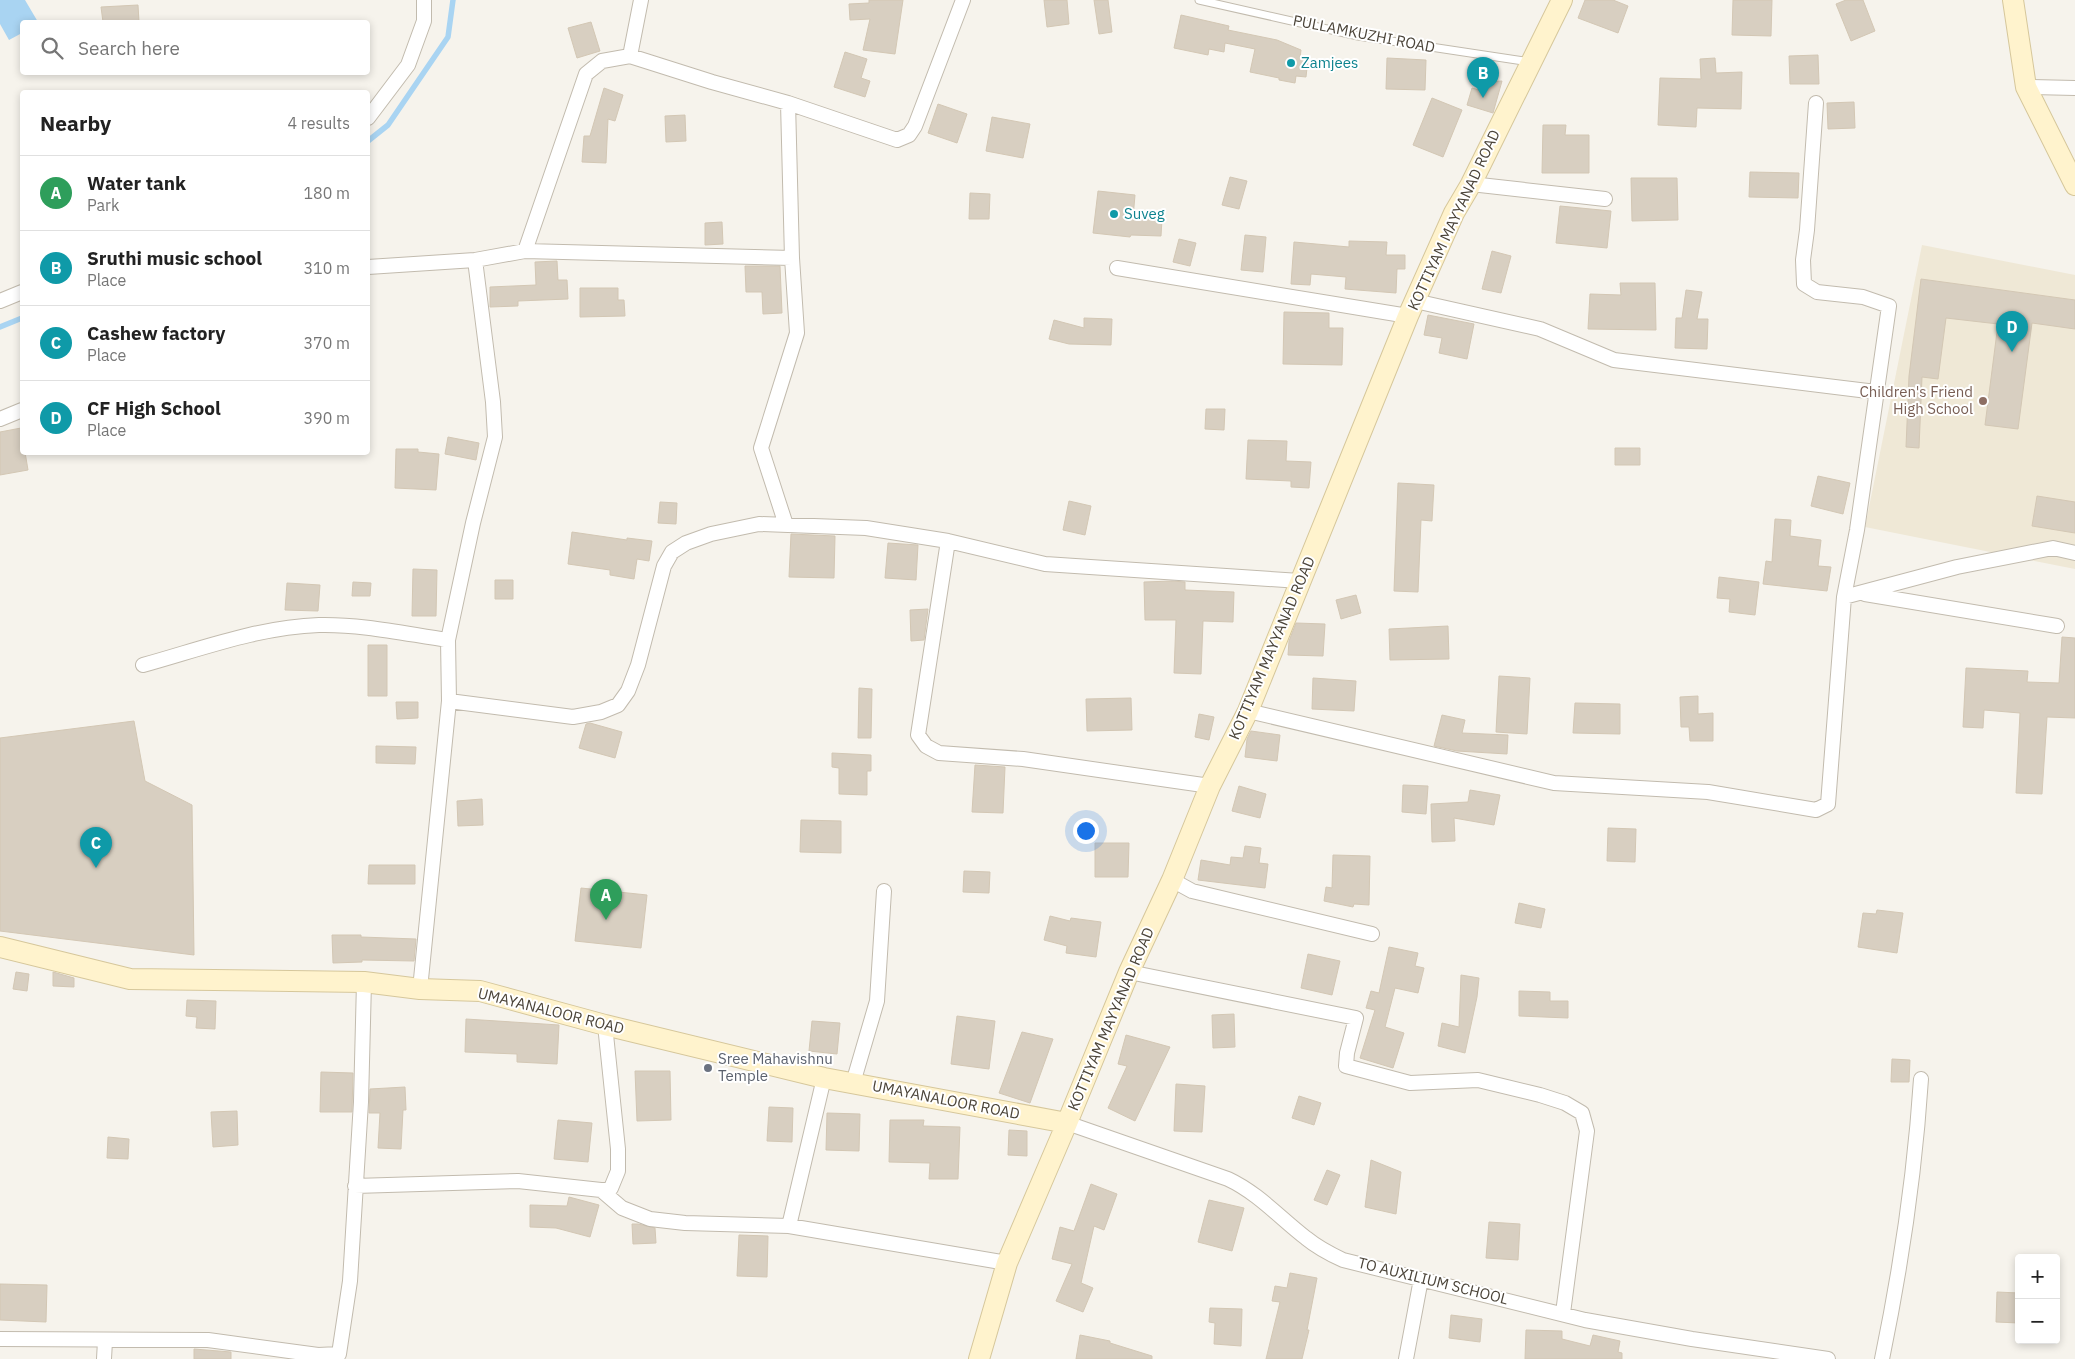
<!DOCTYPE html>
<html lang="en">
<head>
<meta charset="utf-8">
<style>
  body { margin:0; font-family:"IBM Plex Sans",sans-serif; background:#f2f2f2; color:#222 }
  .controls { position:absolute; right:15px; bottom:15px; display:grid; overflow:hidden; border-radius:5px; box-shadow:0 2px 8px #0003 }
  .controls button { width:45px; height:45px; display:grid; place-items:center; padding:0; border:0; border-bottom:1px solid #e0e0e0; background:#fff; color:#222; font:25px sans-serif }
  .you { position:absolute; left:1085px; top:830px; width:18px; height:18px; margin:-12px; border:4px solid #fff; border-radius:50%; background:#1a73e8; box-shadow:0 0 0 8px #1a73e833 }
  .badge { display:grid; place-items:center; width:32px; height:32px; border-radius:50%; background:#7c3aed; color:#fff; font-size:16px; font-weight:700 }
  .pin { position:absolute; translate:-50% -41px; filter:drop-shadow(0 1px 2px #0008) }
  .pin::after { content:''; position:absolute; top:26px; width:18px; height:15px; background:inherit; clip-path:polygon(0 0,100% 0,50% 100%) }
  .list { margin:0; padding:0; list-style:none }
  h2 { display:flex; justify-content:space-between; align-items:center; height:65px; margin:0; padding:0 20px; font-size:21px }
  h2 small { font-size:16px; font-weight:400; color:#767676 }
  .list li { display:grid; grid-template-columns:32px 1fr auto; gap:15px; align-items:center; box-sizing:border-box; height:75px; padding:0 20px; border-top:1px solid #e0e0e0 }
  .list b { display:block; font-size:19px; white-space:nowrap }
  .list p { margin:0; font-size:16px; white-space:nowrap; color:#767676 }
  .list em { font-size:16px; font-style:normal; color:#767676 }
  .icon { flex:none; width:28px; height:28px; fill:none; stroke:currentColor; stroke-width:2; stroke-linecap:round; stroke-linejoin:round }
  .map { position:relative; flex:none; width:2075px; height:1359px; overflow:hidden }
  .search { position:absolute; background:#fff; box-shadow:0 2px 8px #0003; left:20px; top:20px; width:350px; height:55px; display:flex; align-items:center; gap:12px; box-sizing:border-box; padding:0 18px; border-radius:5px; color:#767676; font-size:19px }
  .panel { position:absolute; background:#fff; box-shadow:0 2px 8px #0003; left:20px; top:90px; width:350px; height:365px; border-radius:5px }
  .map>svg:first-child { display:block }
  .education { fill:#efe8d6 }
  .water { fill:#a9d4f2 }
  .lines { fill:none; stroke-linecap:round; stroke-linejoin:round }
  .stream { stroke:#a9d4f2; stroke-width:5.5 }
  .building { fill:#d8cfc1; stroke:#d3c7b4 }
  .service-casing { stroke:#c2bbae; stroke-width:9 }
  .minor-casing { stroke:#c2bbae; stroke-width:16 }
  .secondary-casing { stroke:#d6c79b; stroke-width:22 }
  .service { stroke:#fff; stroke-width:7 }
  .minor { stroke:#fff; stroke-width:14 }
  .secondary { stroke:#fff3cd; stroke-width:20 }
  .culture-dot { fill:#0f9aa8; stroke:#fff; stroke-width:2 }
  .education-dot { fill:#8d6e63; stroke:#fff; stroke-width:2 }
  .worship-dot { fill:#6b7280; stroke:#fff; stroke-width:2 }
  .labels { text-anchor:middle; stroke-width:4; stroke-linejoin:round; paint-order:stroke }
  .street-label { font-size:15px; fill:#4b4439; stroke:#fff }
  .culture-label { font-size:15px; fill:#0d838f; stroke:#fff; text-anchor:start }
  .education-label { font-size:15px; fill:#785e54; stroke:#fff; text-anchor:end }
  .worship-label { font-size:15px; fill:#5b616d; stroke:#fff; text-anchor:start }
</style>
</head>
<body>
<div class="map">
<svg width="2075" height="1359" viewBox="0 0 2075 1359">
  <rect width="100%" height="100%" fill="#f6f3ec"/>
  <path class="education" d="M1922,245L2075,275V569L1865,527Z"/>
  <path class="water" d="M0,0H25L38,22H22V33L9,40L0,24Z"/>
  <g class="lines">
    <path class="stream" d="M368,141L388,125L448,37L453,0
      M0,327L22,318"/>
  </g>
  <path class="building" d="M869,0H903L895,54L863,50L870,19L850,20L849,4L869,3Z
    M1044,0H1067L1069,24L1047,27Z
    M1094,0H1108L1112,32L1099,34Z
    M1585,0H1613L1628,6L1618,33L1578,18Z
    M1733,0H1772L1771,36L1732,35Z
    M1846,0H1863L1875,31L1851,41L1836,4Z
    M138,5L139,22H103L101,7Z
    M1181,15L1229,26L1228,30L1277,40L1301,50L1300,58L1308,59L1306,77L1296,76L1295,83L1279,80V78L1250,72L1255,49L1225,43L1224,52L1209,49L1208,55L1174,48Z
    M591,22L600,51L577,58L568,28Z
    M845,52L867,59L861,78L870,81L865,97L834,87Z
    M1818,55L1819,84H1790L1789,56Z
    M1387,58L1426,60L1425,90L1386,89Z
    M1715,58L1716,73L1742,72L1741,109L1697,108L1696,127L1658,125L1660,78L1701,79L1700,59Z
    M1502,81L1493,113L1467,105L1472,88L1482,91L1485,82Z
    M604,88L623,95L615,121L608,119L606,163L582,162L584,136H590Z
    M1432,98L1462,110L1443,157L1413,145Z
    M1854,102L1855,128L1828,129L1827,103Z
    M938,104L967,114L957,143L928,133Z
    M685,115L686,141L666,142L665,116Z
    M992,117L1030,124L1023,158L986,151Z
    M1543,125H1566L1565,135H1589V173H1542Z
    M1750,172L1799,173L1798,198L1749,197Z
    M1230,177L1247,181L1239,209L1222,205Z
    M1631,178H1677L1678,220L1632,221Z
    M1098,191L1135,195L1133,218L1162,219L1161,236L1131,235L1130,237L1093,233Z
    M970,193L990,194L989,219H969Z
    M1560,206L1611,211L1607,248L1556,243Z
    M722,222L723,244L705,245V223Z
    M1245,235L1266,237L1263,272L1241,270Z
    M1179,239L1196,243L1190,266L1173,262Z
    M1349,241L1387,242L1386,255H1405V269H1397L1396,293L1345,289L1346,277L1311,274L1310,285L1291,284L1294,242L1349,247Z
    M1492,251L1511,256L1501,293L1482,289Z
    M557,261L558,280H567L568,299L518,301V306L490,307V287L536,285L535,262Z
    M745,266H780L782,313L763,314L762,292H746Z
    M1921,279L2075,300V329L2032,323L2018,429L1985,425L1998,324L1946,318L1938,379L1922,377L1919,448L1906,447L1909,376Z
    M1620,283H1655L1656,330L1588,329L1590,294L1621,295Z
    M580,288H618V300H624L625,316L580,317Z
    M1686,290L1702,292L1697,319H1708L1707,349L1675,348L1676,318H1682Z
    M1284,312L1329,313V328H1343L1342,365L1283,364Z
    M1428,315L1474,324L1467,359L1439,353L1442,338L1424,335Z
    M1084,318L1112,319L1111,345L1069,344L1049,339L1054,320L1084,328Z
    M1206,409H1225L1224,430L1205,429Z
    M21,428L22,452H25L28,470L0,475V432Z
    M448,437L479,443L476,460L445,454Z
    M1248,440L1287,441L1286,461L1311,462L1309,488L1291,487V481L1246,479Z
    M1615,448H1640V465H1615Z
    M396,449H418V452L439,454L436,490L395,488Z
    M1818,476L1850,483L1843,514L1811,506Z
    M1398,483L1434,485L1432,521L1421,520L1418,592L1394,591Z
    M2037,496L2075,502V533L2032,526Z
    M1069,501L1091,506L1085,535L1063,530Z
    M660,502L677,503L676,524L658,523Z
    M1775,519L1791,520L1790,536L1821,540L1818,566L1831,567L1827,591L1763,584L1766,561L1772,562Z
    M572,532L627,540V538L652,541L649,561L637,559L634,579L610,575V570L568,564Z
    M791,534L835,536L834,578L789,577Z
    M888,543L918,545L916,580L885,578Z
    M413,569L437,570L436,616H412Z
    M1719,577L1759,582L1755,615L1729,612L1730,599L1717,598Z
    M495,580H513V599H495Z
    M1172,581L1185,582V590L1234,592L1233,622L1203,621L1201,674L1174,673L1176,620H1145L1144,582Z
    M353,582L371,583L370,596H352Z
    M287,583L320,585L318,611L285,610Z
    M1356,595L1361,613L1341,619L1336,600Z
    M928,609L924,640L911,641L910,610Z
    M1296,623L1325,624L1323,656L1288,655L1289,641Z
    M1448,626L1449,659L1390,660L1389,629Z
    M2062,637L2075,638V718L2047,717L2042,794L2016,793L2020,713L1984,710L1983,728L1963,727L1966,668L2028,671L2027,682L2059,683Z
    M368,645H387V696H368Z
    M1499,676L1530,678L1527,734L1496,732Z
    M1313,678L1356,681L1354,711L1312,709Z
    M859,688L872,689L871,738H858Z
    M1698,696V714L1713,713V741H1690L1689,727H1681L1680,697Z
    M1131,698L1132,730L1087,731L1086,699Z
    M396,702H418V718L397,719Z
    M1575,703L1620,704V734L1573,733Z
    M1199,714L1214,717L1209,740L1195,737Z
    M1442,715L1465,720L1462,733L1508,735L1507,754L1457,751L1434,746Z
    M134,721L145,781L192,805L194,955L0,931V738Z
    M590,723L622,732L615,758L579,748L586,724Z
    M1251,731L1280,735L1277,761L1245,757L1247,739Z
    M376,746L416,747L415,764L376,763Z
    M832,753L871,755V771H867V795L839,794V768L832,767Z
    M975,765L1005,767L1003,813L972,812Z
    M1403,785L1428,786L1426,814L1402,812Z
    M1239,786L1266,794L1260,818L1232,811Z
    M1470,790L1500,795L1494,825L1454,818L1455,841L1432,842L1431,804L1468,802Z
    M482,799L483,825L458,826L457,801Z
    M801,820L841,821V853L800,852Z
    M1608,828L1636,829L1635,862L1607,861Z
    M1095,843H1129L1128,877H1095Z
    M1245,846L1261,848L1259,863L1268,864L1265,888L1198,880L1201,860L1230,865L1231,857L1243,858Z
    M1333,855L1370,856L1369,905L1354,904L1353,907L1324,901L1326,887L1332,888Z
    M369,865H415V884H368Z
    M964,871L990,872L989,893L963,892Z
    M581,888L647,895L641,948L575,941Z
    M1519,903L1545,909L1541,928L1515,923Z
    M1877,910L1903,913L1897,953L1858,947L1863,913L1876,914Z
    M1050,916L1070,921L1071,918L1101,922L1096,957L1066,953L1067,946L1044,940Z
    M332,935H361V937L416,939L414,961L362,960V962L333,963Z
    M1389,947L1418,953L1415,966L1424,968L1418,993L1395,988L1385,1027L1404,1033L1393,1068L1360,1058L1375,1010L1366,1008L1371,991L1379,993Z
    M1308,954L1340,961L1332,995L1301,988Z
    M16,972L29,974L27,991L13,989Z
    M53,972L74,978V987L53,986Z
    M1461,975L1479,978L1477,997L1465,1053L1438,1046L1442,1023L1459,1027Z
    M1519,991L1550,992V1001H1568V1018L1519,1016Z
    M187,1000L216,1001L215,1029L196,1028L197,1017L186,1016Z
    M1234,1014L1235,1047L1213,1048L1212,1015Z
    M957,1016L995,1021L989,1069L951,1064Z
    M466,1019L559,1025L557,1064L517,1062V1054L465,1052Z
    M812,1021L840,1023L837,1054L809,1051Z
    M1022,1032L1053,1039L1030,1103L999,1093Z
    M1126,1035L1170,1047L1135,1121L1108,1108L1127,1066L1118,1064Z
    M1892,1059L1910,1060L1909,1082H1891Z
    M635,1071H670L671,1120L637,1121Z
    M321,1072L353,1073L352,1112H320Z
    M1176,1084L1205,1086L1202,1132L1174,1131Z
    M405,1087L406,1110H403L401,1149L378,1148L380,1113H369L370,1089Z
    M1299,1096L1321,1103L1314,1125L1292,1118Z
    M769,1107L793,1108L792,1142L767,1141Z
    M237,1111L238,1145L213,1147L211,1112Z
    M827,1113L860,1114L859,1151L826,1150Z
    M558,1120L592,1123L588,1162L554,1159Z
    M890,1120H924L923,1126L960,1127L958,1179H929L930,1163L889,1162Z
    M1009,1130L1027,1131V1156L1008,1155Z
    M108,1137L129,1139L128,1159L107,1158Z
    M1371,1160L1401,1172L1396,1214L1365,1207Z
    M1327,1170L1340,1175L1327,1205L1314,1200Z
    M1091,1184L1117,1194L1104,1230L1094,1226L1081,1283L1093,1288L1083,1312L1056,1301L1072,1264L1052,1259L1060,1227L1074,1231Z
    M569,1197L599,1205L590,1237L556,1228L530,1227V1205L567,1206Z
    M1209,1200L1244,1208L1232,1251L1198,1242Z
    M1489,1222L1520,1224L1518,1260L1486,1258Z
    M632,1224H638L655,1228L656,1243L633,1244Z
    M739,1235L768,1236L767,1277L737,1276Z
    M1290,1273L1317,1278L1307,1330H1309L1302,1359H1266L1280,1302L1272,1301L1275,1286L1287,1288Z
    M0,1284L47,1285L46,1322L0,1320Z
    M1997,1292L2019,1293V1323L1996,1322Z
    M1210,1308L1242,1309L1241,1346L1214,1344L1215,1323L1209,1322Z
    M1451,1315L1482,1319L1480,1342L1449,1338Z
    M1526,1330L1562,1331V1339L1590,1346L1593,1335L1620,1341L1618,1352L1622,1353V1359H1525Z
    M1080,1335L1110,1341V1343L1152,1356V1359H1076Z
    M194,1349L231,1352V1359H194Z"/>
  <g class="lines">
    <defs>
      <path id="service" d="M1199,0L1358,36L1530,62"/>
      <path id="minor" d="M630,56L641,0
        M2026,87L2075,88
        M368,118L408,65L424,21V0
        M1471,184L1605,199
        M525,251L586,74L602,61L630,56L712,82L788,103L897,140L909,135L915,126L963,0
        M368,267L475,260L525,251L792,258L788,103
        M1117,268L1408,316
        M0,301L22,292
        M1415,301L1540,329L1614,360L1876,392
        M0,419L22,410
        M786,525L761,448L797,333L792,258
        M948,541L918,735L926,746L939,753L1023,759L1210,786
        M1865,594L2057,626
        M1844,597L1957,567L2053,548L2075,553
        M143,665C201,649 259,627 319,625C362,624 406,634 448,640
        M449,701L573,717L601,712L618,705L628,691L638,665L664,566L672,552L686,543L711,534L759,524L866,528L948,541L1045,564L1300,581
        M1248,711L1554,783L1708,792L1816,810L1828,804L1844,597L1857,530L1889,306L1863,297L1817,292L1804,284L1803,260L1807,230L1816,103
        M1172,880L1192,891L1372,934
        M1129,972L1356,1018L1347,1053L1346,1066L1410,1083L1478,1080L1540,1095L1565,1103L1582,1113L1587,1131L1563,1313
        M420,989L449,701L448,640L473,523L495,437L493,402L475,260
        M853,1083L877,1001L884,891
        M1067,1123L1228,1179C1258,1193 1280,1218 1306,1238C1317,1247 1330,1254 1343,1260L1585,1320L1692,1339L1828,1359
        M355,1186L518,1181L601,1190L622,1208L650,1219L685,1223L789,1226L1007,1263
        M601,1190L611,1188L618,1171V1149L605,1025
        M789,1226L824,1078
        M0,1339L208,1340L318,1355L339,1354L350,1281L361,1102L364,982
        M104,1359L105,1341
        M1406,1359L1421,1279
        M1882,1359C1901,1267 1915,1172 1921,1079"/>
      <path id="secondary" d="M2013,0L2026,87L2075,185
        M0,947L130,979L364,982L420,989L480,991L605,1025L824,1078L1067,1123
        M979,1359L1007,1263L1067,1123L1129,972L1172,880L1210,786L1248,711L1408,316L1454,213L1471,184L1562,0"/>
    </defs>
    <use href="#service" class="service-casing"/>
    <use href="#minor" class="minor-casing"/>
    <use href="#secondary" class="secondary-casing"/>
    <use href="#service" class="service"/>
    <use href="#minor" class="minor"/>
    <use href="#secondary" class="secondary"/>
  </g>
  <g class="culture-dot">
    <circle cx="1291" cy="63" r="5"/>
    <circle cx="1114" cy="214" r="5"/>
  </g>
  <circle class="education-dot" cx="1983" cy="401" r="5"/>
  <circle class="worship-dot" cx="708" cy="1068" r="5"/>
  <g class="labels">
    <g class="street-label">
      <text transform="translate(1364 34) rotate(11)" y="5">PULLAMKUZHI ROAD</text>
      <text transform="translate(1454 220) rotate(-65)" y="5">KOTTIYAM MAYYANAD ROAD</text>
      <text transform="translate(1272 648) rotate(-67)" y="5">KOTTIYAM MAYYANAD ROAD</text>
      <text transform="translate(551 1011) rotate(14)" y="5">UMAYANALOOR ROAD</text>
      <text transform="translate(1111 1019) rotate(-67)" y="5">KOTTIYAM MAYYANAD ROAD</text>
      <text transform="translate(946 1100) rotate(11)" y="5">UMAYANALOOR ROAD</text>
      <text transform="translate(1433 1281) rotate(14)" y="5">TO AUXILIUM SCHOOL</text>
    </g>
    <g class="culture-label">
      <text x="1301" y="68">Zamjees</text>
      <text x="1124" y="219">Suveg</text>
    </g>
    <g class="education-label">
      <text x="1973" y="397">Children's Friend<tspan x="1973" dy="17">High School</tspan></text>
    </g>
    <g class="worship-label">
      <text x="718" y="1064">Sree Mahavishnu<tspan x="718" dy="17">Temple</tspan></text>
    </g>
  </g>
</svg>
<div class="controls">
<button>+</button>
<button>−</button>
</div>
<div class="you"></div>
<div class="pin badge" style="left:606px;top:920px;background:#2e9e5b">A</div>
<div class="pin badge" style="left:1483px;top:98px;background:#0f9aa8">B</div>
<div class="pin badge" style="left:96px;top:868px;background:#0f9aa8">C</div>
<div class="pin badge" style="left:2012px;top:352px;background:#0f9aa8">D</div>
<div class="search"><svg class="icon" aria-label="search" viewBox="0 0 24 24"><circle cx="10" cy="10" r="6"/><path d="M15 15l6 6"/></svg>Search here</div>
<section class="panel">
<h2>Nearby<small>4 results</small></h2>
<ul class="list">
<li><span class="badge" style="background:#2e9e5b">A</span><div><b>Water tank</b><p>Park</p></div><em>180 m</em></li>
<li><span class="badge" style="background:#0f9aa8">B</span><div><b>Sruthi music school</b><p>Place</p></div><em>310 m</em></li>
<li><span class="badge" style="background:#0f9aa8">C</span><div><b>Cashew factory</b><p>Place</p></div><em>370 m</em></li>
<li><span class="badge" style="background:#0f9aa8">D</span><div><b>CF High School</b><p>Place</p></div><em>390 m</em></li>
</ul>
</section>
</div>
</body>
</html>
